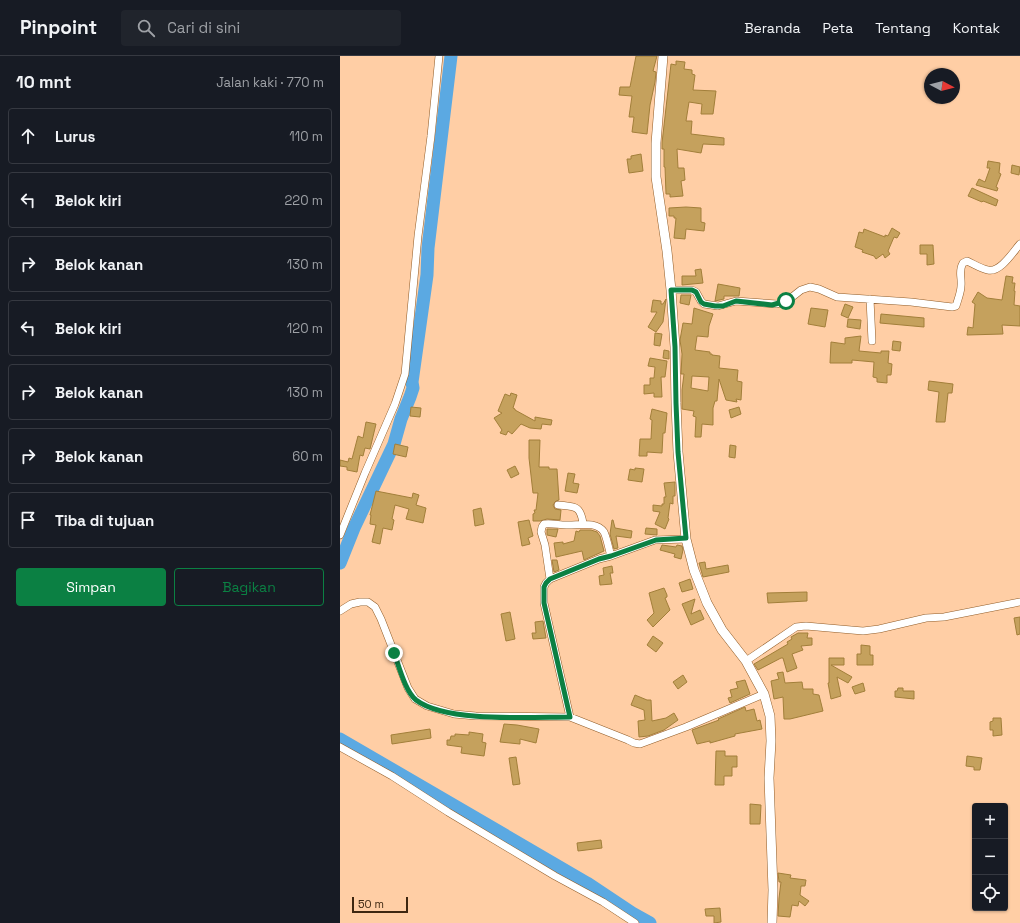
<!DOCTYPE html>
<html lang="id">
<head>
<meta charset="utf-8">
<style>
  body { margin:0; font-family:"Space Grotesk",sans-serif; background:#20242c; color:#f1f3f6 }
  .controls { position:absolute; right:12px; bottom:12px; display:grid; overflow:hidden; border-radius:4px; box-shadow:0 1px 3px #0004 }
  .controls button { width:36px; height:36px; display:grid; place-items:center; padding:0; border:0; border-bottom:1px solid #363941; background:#171b24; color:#f1f3f6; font:20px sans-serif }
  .compass { position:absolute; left:584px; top:12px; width:36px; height:36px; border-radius:50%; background:#171b24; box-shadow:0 1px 3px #0004; rotate:97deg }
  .scale { position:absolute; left:12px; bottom:10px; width:56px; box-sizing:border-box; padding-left:4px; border:2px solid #3e2711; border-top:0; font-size:11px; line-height:14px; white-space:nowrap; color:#3e2711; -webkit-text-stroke:3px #ffcea5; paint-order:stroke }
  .stop { position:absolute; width:12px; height:12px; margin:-9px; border:3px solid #0b8043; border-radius:50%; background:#fff }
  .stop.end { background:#0b8043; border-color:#fff; box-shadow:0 1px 4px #0008 }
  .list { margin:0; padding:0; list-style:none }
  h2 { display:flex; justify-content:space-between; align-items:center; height:52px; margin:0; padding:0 16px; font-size:17px }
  h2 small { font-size:13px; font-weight:400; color:#9ea1a6 }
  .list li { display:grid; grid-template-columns:26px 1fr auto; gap:12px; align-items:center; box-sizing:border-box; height:56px; margin:0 8px 8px; padding:0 8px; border:1px solid #363941; border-radius:4px }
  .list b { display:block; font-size:15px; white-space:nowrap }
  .list em { font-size:13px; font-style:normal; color:#9ea1a6 }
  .actions { display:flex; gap:8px; padding:12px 16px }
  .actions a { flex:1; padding:9px 0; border:1px solid #0b8043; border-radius:4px; text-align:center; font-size:14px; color:#0b8043 }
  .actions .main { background:#0b8043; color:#fff }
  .icon { flex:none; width:22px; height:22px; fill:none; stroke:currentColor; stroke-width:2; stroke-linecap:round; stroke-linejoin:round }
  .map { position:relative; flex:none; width:680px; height:867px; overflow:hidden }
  header { display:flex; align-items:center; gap:24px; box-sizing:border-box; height:56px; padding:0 20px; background:#171b24; border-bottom:1px solid #363941 }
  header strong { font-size:19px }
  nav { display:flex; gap:22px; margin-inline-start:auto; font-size:14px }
  .search { width:280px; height:36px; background:#20242c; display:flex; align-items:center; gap:10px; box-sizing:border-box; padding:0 14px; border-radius:4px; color:#9ea1a6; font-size:15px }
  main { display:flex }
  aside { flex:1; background:#171b24 }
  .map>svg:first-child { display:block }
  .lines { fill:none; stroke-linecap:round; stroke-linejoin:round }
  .river { stroke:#5ba9e2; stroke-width:13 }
  .building { fill:#c5a15d; stroke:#a27f3a; fill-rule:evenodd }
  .minor-casing { stroke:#915c27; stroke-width:8 }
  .tertiary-casing { stroke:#915c27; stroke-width:10 }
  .minor { stroke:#fff; stroke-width:7 }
  .tertiary { stroke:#fff; stroke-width:9 }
  .route { stroke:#0b8043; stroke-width:5 }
</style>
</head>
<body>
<header>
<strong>Pinpoint</strong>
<div class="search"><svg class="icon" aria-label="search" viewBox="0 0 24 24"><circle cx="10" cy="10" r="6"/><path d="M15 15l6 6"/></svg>Cari di sini</div>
<nav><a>Beranda</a><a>Peta</a><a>Tentang</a><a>Kontak</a></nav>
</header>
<main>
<aside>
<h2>10 mnt<small>Jalan kaki · 770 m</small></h2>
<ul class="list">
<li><svg class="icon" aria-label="ahead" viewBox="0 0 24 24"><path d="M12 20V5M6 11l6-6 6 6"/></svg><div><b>Lurus</b></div><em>110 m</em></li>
<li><svg class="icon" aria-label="left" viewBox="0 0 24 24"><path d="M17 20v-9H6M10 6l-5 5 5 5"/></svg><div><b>Belok kiri</b></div><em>220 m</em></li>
<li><svg class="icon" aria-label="right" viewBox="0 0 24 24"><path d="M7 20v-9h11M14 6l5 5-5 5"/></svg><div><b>Belok kanan</b></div><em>130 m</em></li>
<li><svg class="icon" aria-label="left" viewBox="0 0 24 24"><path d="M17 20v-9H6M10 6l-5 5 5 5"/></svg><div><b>Belok kiri</b></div><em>120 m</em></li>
<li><svg class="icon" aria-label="right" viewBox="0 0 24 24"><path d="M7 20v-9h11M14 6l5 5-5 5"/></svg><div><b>Belok kanan</b></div><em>130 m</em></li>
<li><svg class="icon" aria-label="right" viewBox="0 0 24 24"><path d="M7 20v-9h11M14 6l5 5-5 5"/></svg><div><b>Belok kanan</b></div><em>60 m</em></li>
<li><svg class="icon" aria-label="arrive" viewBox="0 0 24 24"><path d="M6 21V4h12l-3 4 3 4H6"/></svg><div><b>Tiba di tujuan</b></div></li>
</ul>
<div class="actions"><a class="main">Simpan</a><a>Bagikan</a></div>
</aside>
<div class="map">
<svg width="680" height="867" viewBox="0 0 680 867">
  <rect width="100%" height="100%" fill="#ffcea5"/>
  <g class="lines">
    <path class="river" d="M0,507L14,472L54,388L61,363L70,341L73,332L72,326L87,219L88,192L111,0
      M0,683L247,827L292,857L310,867"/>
  </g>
  <path class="building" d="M296,0H317L313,15L316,16L315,26L310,49L307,78L292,76L294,61H289L292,40L279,39L280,31H290Z
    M336,5L345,6L344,13L352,14V18L355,19L353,34L376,35L373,58H361L362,48L349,46L346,65H352L351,78L384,82V89L363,88L361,97L337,93L338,112H344L345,124L341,125L343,140L330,141V138H326L325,111H324V93H322V87L331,8L336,9Z
    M301,98L303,115L289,117L287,103H291V100Z
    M648,105L660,107L659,117L661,118L656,131L658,132L657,135L636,129L639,123L645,126L650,112H647Z
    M672,109L680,111L679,119L671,117Z
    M632,132L658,144L656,150L643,145L642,146L628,140Z
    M346,151L361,152V166L365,167L364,175L346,173L345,183L334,182L336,162H334V160H329V152Z
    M552,172L560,177L557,182L554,181L548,195L550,198L545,202L543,198L536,203L534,200L522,196L523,194L515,191L519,176L523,177L524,173L545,181V179L548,180Z
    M580,189H593L594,208L587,209V198H580Z
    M361,213L363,227L342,229V220H356L355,214Z
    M666,220L673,221L672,227H675L674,235H675L674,249L680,250V270L662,269L663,278L627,279L628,271L633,272L635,248L632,246L638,236L647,242L662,244Z
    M378,228L400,232L399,240H384V243L375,245Z
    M341,239H351L349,249L340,247Z
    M326,243L323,266L316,276L308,271L317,256H311L313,244L321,245V248H323Z
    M505,248L513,251L508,262L501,259Z
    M354,252L373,258L369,270L368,281L357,280L355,294L370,296V298H372V299L380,300L379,312L398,314L397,325L402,326L401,344L396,343L397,346L386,344L379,323L377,345H375L373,352V369L362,368L361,381H355L356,361L353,360L354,355L342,353V334L344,318H341L342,298L340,284L343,267L352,268ZM352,320L369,321L368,335L351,332Z
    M471,252L488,254L485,271L468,268Z
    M541,258L584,262V271L540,267Z
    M508,263L521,264L520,273L507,271Z
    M315,277L322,278L320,290L314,289Z
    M521,280L519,295L541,297V295H549L548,307L552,308L551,319H547V327L537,326V322L533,321L534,306L512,304V307H490L491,286L505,288V282Z
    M553,285L561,286L560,295L552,294Z
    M324,294L329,295V303L323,302Z
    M310,302L327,305L325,321H321L322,341H314V337L304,338V329H310V322H314L315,311L308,310Z
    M589,325L613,328L612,337H608L605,366H596L599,336L588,334Z
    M171,337L177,339L173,352L175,353V354L195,365V361L212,364L211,369L202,368L201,373L190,372L181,368L172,378L168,375L166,379L160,377L162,374L154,362L162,357L158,355L165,338L170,340Z
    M71,351L81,352L80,361L70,360Z
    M399,351L401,358L391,362L389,354Z
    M312,353L327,357L325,377H323L322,397L307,396V400H299L300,383H311L312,364L310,363Z
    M26,366L36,368L30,393L25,392L23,400L20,399L17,416L7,414V411L0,410V404L8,406L9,402L12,403L18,380L23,382Z
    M189,384H200L199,411H209V413H217L219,444L216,445L213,449L215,453L221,454L220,464L207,463L200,465H193V458L195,457L194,454H196L198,437H193L189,402Z
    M55,388L68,391L66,401L53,398Z
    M390,389L396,390L395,402L389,401Z
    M175,410L179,418L171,422L167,414Z
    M295,412L304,413L302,426L288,424L290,413L295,414Z
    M228,417L235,418L233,427L239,428L237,437L225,435Z
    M335,426V440H333V448L330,447L328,462L329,463L325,473L315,468L320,456L313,455V449L322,450V448H324V441H326L324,427Z
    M36,435L72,442L73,437L79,439L76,449L86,452L83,467L66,463L69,453L55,449L52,463L54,464L52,474L43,472L40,488L32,486L36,469L30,468L31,459H30Z
    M141,452L144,468L135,470L133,454Z
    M189,464L193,480L188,482L190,488L182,490L178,466Z
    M272,464H273L275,472L292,475L291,482L276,480L278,492L274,493L270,478Z
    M306,472L317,473V479L305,478Z
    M207,473H218L216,481L207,479Z
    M240,474H251L257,476L260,480L264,495L244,504L242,495L216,501L214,487L223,486V488L234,485L236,475L239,476Z
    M322,489L336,491L337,489L342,490L343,494L341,503L334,501L335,498L320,494Z
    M212,504H217L219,514L214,516Z
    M365,506L366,513L388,509L389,516L363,521L359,507Z
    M272,510L273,517H270L272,528L260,529L259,520L264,519L263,512Z
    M350,523L353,533L342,536L339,527Z
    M324,532L327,539V541L325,542L330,554L313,571L307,564L314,557L309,537Z
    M467,536V545L428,547L427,537Z
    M355,543L351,558L360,554L364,563L351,569L342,548Z
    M170,556L175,583L166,585L161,558Z
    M680,561V578L677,579L674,562Z
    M203,565L206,582L193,583L192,577H196L195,566Z
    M458,577H468L467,582H472V589L461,590L463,594L452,598L457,612L447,616L443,602H441L418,614L414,608L448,588L447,586L452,583L451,581Z
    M313,580L323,587L316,596L307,589Z
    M521,589L530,590V599H533V609H517V598H521Z
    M489,602H504V609H491L512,621L508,627L497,621L501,640L491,643L488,627H489Z
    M443,616L445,627L462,626L463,633H473V638L479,639L483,655L450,663H444L443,641L434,643L431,625L439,623L437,617Z
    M343,619L347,626L338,633L333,626Z
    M405,624L410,638L390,647L388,642L392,641L390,634L398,632L396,626Z
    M523,627L525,635L515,638L512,631Z
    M558,632H563V635H574V643L555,641V635H557Z
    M295,639L307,644H311L312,665L326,662L334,657L338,664L324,674L308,680L299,681L298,665L305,664L304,654L291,649Z
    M405,651L406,655L414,653L417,665L420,664L422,673L395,678V680L370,687V685L357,688L352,674L379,664L378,663Z
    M653,662H661L662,679L653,680V674H650V666L653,665Z
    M164,668L177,669L199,673L196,687L180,683V688L160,686Z
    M90,673L91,682L52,688L51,679Z
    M129,676L143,678L142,686L146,687L144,700L121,697L122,691L107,689V684H110L111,680H115V678L129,679Z
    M376,695H385V700H397V711H392V720H384V729H375Z
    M627,700L642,702L640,714H634V711L626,710Z
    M176,701L180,728L173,729L169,702Z
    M410,748L421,749L420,768H410Z
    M261,784L262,792L238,795L237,787Z
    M438,817L451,819L450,822L466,824L465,830H461L460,839L469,845L465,850L459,845L458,850L452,849L450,861L438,860L439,842L441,826H439Z
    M380,852L381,866L374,867V860H366L365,853Z"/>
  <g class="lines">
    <defs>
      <path id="minor" d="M331,234H352L356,236L361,245L364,248L378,250L396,245L437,248L447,245L461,234L470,231L479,233L497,241L571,246L612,251L616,250C618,243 621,236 621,230C622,221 618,215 623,207L627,205C634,208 641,213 648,214C660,217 673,196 680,188
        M530,243L532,285
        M218,449C235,451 240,449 243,467
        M0,479L25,417L55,348L65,318L78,180L91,80L99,0
        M210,523L205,489L201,476L202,471L204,468C212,467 219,469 226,469C237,470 256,464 264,476C267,482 269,494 271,500
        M0,555L11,548L20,546H28L35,551L41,563L68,632L75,643L87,650L114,658L136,660L230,661L288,684L294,687L300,688L346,671L424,638
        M406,605L456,571L466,570L523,575L539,573L586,562L604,561L680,546
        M230,661L204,547V531L206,527L210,523L259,503L271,500L315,484L346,483
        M0,691L52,720L108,756L215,820L263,846L295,867"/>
      <path id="tertiary" d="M323,0L316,87V121L327,195L331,234L335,291L336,347L338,396L346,483L354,514L367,547L382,574L406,605L424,638L430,660L431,685L429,722L433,834L432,867"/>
    </defs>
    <use href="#minor" class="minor-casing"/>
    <use href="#tertiary" class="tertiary-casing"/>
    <use href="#minor" class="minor"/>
    <use href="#tertiary" class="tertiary"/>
  </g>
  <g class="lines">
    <path class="route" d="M54,597C59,610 65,635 76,644C106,667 192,661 230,661L204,547V531L206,527L210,523L259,503L271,500L316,484L346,482L338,396L336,347L335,291L331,234H352L356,236L361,246L364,248L375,250H383L396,245L432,249L446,245"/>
  </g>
</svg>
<div class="controls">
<button>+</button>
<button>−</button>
<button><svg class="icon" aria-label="locate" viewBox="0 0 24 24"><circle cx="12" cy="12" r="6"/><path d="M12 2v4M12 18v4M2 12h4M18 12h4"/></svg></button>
</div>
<svg class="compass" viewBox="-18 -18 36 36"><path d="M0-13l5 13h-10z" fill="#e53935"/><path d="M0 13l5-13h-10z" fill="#9ea1a6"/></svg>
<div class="scale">50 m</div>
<div class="stop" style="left:446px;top:245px"></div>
<div class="stop end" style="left:54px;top:597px"></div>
</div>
</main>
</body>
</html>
